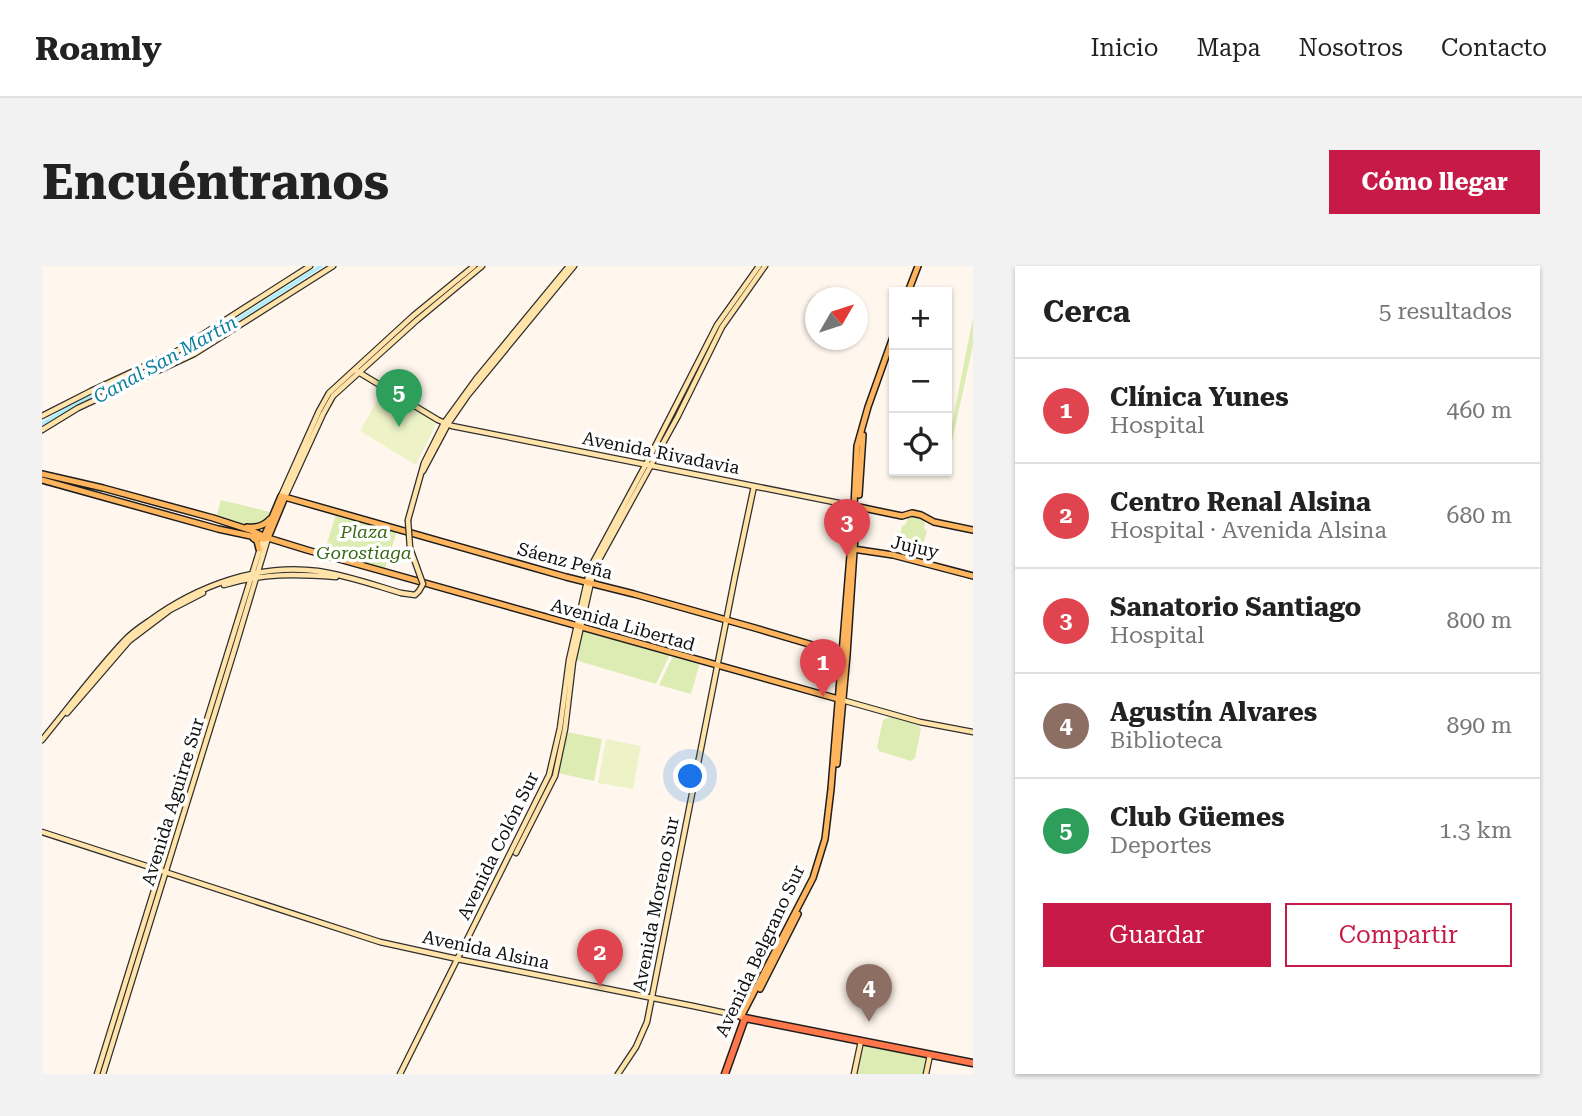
<!DOCTYPE html>
<html lang="es">
<head>
<meta charset="utf-8">
<style>
  body { margin:0; font-family:"Roboto Serif",serif; background:#f2f2f2; color:#222 }
  .controls { position:absolute; right:21px; top:21px; display:grid; overflow:hidden; border-radius:0px; box-shadow:0 2px 5px #0004 }
  .controls button { width:63px; height:63px; display:grid; place-items:center; padding:0; border:0; border-bottom:2px solid #e0e0e0; background:#fff; color:#222; font:35px sans-serif }
  .compass { position:absolute; left:763px; top:21px; width:63px; height:63px; border-radius:50%; background:#fff; box-shadow:0 2px 5px #0004; rotate:51deg }
  .you { position:absolute; left:649px; top:511px; width:24px; height:24px; margin:-18px; border:5px solid #fff; border-radius:50%; background:#1a73e8; box-shadow:0 0 0 10px #1a73e833 }
  .badge { display:grid; place-items:center; width:46px; height:46px; border-radius:50%; background:#c71a47; color:#fff; font-size:23px; font-weight:700 }
  .pin { position:absolute; translate:-50% -58px; filter:drop-shadow(0 2px 4px #0008) }
  .pin::after { content:''; position:absolute; top:37px; width:24px; height:21px; background:inherit; clip-path:polygon(0 0,100% 0,50% 100%) }
  .list { margin:0; padding:0; list-style:none }
  h2 { display:flex; justify-content:space-between; align-items:center; height:91px; margin:0; padding:0 28px; font-size:30px }
  h2 small { font-size:23px; font-weight:400; color:#767676 }
  .list li { display:grid; grid-template-columns:46px 1fr auto; gap:21px; align-items:center; box-sizing:border-box; height:105px; padding:0 28px; border-top:2px solid #e0e0e0 }
  .list b { display:block; font-size:26px; white-space:nowrap }
  .list p { margin:0; font-size:23px; white-space:nowrap; color:#767676 }
  .list em { font-size:23px; font-style:normal; color:#767676 }
  .actions { display:flex; gap:14px; padding:21px 28px }
  .actions a { flex:1; padding:16px 0; border:2px solid #c71a47; border-radius:0px; text-align:center; font-size:24px; color:#c71a47 }
  .actions .main { background:#c71a47; color:#fff }
  .icon { flex:none; width:38px; height:38px; fill:none; stroke:currentColor; stroke-width:2; stroke-linecap:round; stroke-linejoin:round }
  .map { position:relative; flex:none; width:931px; height:808px; overflow:hidden; border-radius:0px }
  header { display:flex; align-items:center; gap:42px; box-sizing:border-box; height:98px; padding:0 35px; background:#fff; border-bottom:2px solid #e0e0e0 }
  header strong { font-size:33px }
  nav { display:flex; gap:38px; margin-inline-start:auto; font-size:24px }
  .intro { display:flex; align-items:center; justify-content:space-between; box-sizing:border-box; height:168px; padding:0 42px }
  h1 { margin:0; font-size:49px }
  .button { padding:18px 32px; border-radius:0px; background:#c71a47; color:#fff; font-size:24px; font-weight:700 }
  main { display:flex; gap:42px; padding:0 42px }
  aside { flex:1; background:#fff; border-radius:0px; box-shadow:0 2px 5px #0004 }
  .map>svg:first-child { display:block }
  .green { fill:#ddecb3 }
  .pitch { fill:#edf3c6 }
  .lines { fill:none; stroke-linecap:round; stroke-linejoin:round }
  .stream { stroke:#2eb8d7; stroke-width:2 }
  .canal { stroke:#adeefb; stroke-width:3.5 }
  .secondary-casing { stroke:#2f2f2f; stroke-width:7 }
  .primary-casing { stroke:#1e1e1e; stroke-width:8 }
  .highway-casing { stroke:#1e1e1e; stroke-width:9 }
  .secondary { stroke:#ffe3a8; stroke-width:4.5 }
  .primary { stroke:#ffb55d; stroke-width:5 }
  .highway { stroke:#ff774b; stroke-width:6 }
  .secondary-bridge-casing { stroke:#2f2f2f; stroke-width:7; stroke-linecap:butt }
  .secondary-bridge { stroke:#ffe3a8; stroke-width:4.5 }
  .labels { text-anchor:middle; stroke-width:7; stroke-linejoin:round; paint-order:stroke }
  .street-label { font-size:18px; fill:#0d0d0d; stroke:#fff }
  .park-label { font-size:18px; font-style:italic; fill:#3a6918; stroke:#fff }
  .water-label { font-size:19px; font-style:italic; fill:#0d7fa0; stroke:#fff }
</style>
</head>
<body>
<header>
<strong>Roamly</strong>
<nav><a>Inicio</a><a>Mapa</a><a>Nosotros</a><a>Contacto</a></nav>
</header>
<div class="intro"><h1>Encuéntranos</h1><a class="button">Cómo llegar</a></div>
<main>
<div class="map">
<svg width="931" height="808" viewBox="0 0 931 808">
  <rect width="100%" height="100%" fill="#fff7ed"/>
  <path class="green" d="M931,51V79L906,194L905,184Z
    M179,234L228,246C217,269 193,256 174,251Z
    M294,248L355,265L343,303L282,287Z
    M870,249L880,252L883,257L882,262L885,265L877,293L856,288L854,285L860,260L864,258L866,251Z
    M540,363L628,388L614,418L533,394Z
    M631,390L658,397L649,428L617,419Z
    M848,451L876,459L879,463L873,492L869,495L837,485L835,481L841,454Z
    M525,466L560,473L552,515L516,507Z
    M822,778L885,791L882,808H815Z"/>
  <path class="pitch" d="M341,124L395,156L374,199L318,165Z
    M564,473L599,480L591,523L556,517Z"/>
  <g class="lines">
    <path class="stream" d="M339,84L368,56L437,0
      M284,137L289,128L327,94
      M122,603L210,317
      M58,808L120,608"/>
    <path class="canal" d="M0,158L34,137L105,105L153,81L279,0"/>
    <defs>
      <path id="secondary" d="M313,104L396,154L410,160L812,240
        M0,150L49,125L135,85L268,0
        M0,164L36,142L152,88L291,0
        M381,205L406,158L426,129L532,0
        M239,230L277,145L287,127L371,50L432,0
        M243,231L281,148L291,130L375,54L440,0
        M366,254L382,197L402,157L434,113L527,0
        M182,319C222,307 253,308 294,311
        M800,434L878,456L931,466
        M25,447L87,375L128,344L161,327
        M0,474C27,441 53,406 82,375C89,367 98,361 107,355C155,320 216,297 276,305C304,309 332,319 359,327
        M0,566L338,676L420,694L651,740L702,751
        M474,587L513,510L523,463L531,396L552,303L636,150L680,61L723,0
        M55,808L221,273
        M61,808L193,382L226,272
        M358,808L507,509L518,462L527,394L548,302L604,198L675,59L717,0
        M576,808L594,781L605,756L693,310L712,220
        M812,808L819,775
        M884,808L888,789"/>
      <path id="primary" d="M866,26L876,0
        M0,208L61,222L171,252L208,264L226,272L265,284L800,434
        M0,214L176,263L223,273
        M817,229L821,169
        M812,240L860,250L870,247L879,249L892,256L931,264
        M205,261C214,262 222,260 228,253
        M211,272L215,275L217,283
        M226,272L243,231
        M221,273L239,230L524,311L592,328L713,362L801,388
        M811,283L851,289L931,310
        M795,498L805,389L813,270
        M718,723L756,648
        M699,751L771,612L783,573L789,523L812,240L815,180L826,141L852,68"/>
      <path id="highway" d="M683,808L703,752L931,797"/>
    </defs>
    <use href="#secondary" class="secondary-casing"/>
    <use href="#primary" class="primary-casing"/>
    <use href="#highway" class="highway-casing"/>
    <use href="#secondary" class="secondary"/>
    <use href="#primary" class="primary"/>
    <use href="#highway" class="highway"/>
    <defs>
      <path id="secondary-bridge" d="M359,327L373,329L377,325L381,318L368,282L366,254"/>
    </defs>
    <use href="#secondary-bridge" class="secondary-bridge-casing"/>
    <use href="#secondary-bridge" class="secondary-bridge"/>
  </g>
  <g class="labels">
    <g class="street-label">
      <text transform="translate(619 187) rotate(11)" y="6">Avenida Rivadavia</text>
      <text transform="translate(873 281) rotate(13)" y="6">Jujuy</text>
      <text transform="translate(523 295) rotate(15)" y="6">Sáenz Peña</text>
      <text transform="translate(581 359) rotate(16)" y="6">Avenida Libertad</text>
      <text transform="translate(131 536) rotate(-73)" y="6">Avenida Aguirre Sur</text>
      <text transform="translate(456 580) rotate(-64)" y="6">Avenida Colón Sur</text>
      <text transform="translate(614 638) rotate(-79)" y="6">Avenida Moreno Sur</text>
      <text transform="translate(444 684) rotate(12)" y="6">Avenida Alsina</text>
      <text transform="translate(718 685) rotate(-65)" y="6">Avenida Belgrano Sur</text>
    </g>
    <g class="park-label">
      <text x="322" y="272">Plaza<tspan x="322" dy="21">Gorostiaga</tspan></text>
    </g>
    <g class="water-label">
      <text transform="translate(123 93) rotate(-29)" y="7">Canal San Martín</text>
    </g>
  </g>
</svg>
<div class="controls">
<button>+</button>
<button>−</button>
<button><svg class="icon" aria-label="locate" viewBox="0 0 24 24"><circle cx="12" cy="12" r="6"/><path d="M12 2v4M12 18v4M2 12h4M18 12h4"/></svg></button>
</div>
<svg class="compass" viewBox="-18 -18 36 36"><path d="M0-13l5 13h-10z" fill="#e53935"/><path d="M0 13l5-13h-10z" fill="#767676"/></svg>
<div class="you"></div>
<div class="pin badge" style="left:781px;top:431px;background:#e0444e">1</div>
<div class="pin badge" style="left:558px;top:721px;background:#e0444e">2</div>
<div class="pin badge" style="left:805px;top:291px;background:#e0444e">3</div>
<div class="pin badge" style="left:827px;top:756px;background:#8d6e63">4</div>
<div class="pin badge" style="left:357px;top:161px;background:#2e9e5b">5</div>
</div>
<aside>
<h2>Cerca<small>5 resultados</small></h2>
<ul class="list">
<li><span class="badge" style="background:#e0444e">1</span><div><b>Clínica Yunes</b><p>Hospital</p></div><em>460 m</em></li>
<li><span class="badge" style="background:#e0444e">2</span><div><b>Centro Renal Alsina</b><p>Hospital · Avenida Alsina</p></div><em>680 m</em></li>
<li><span class="badge" style="background:#e0444e">3</span><div><b>Sanatorio Santiago</b><p>Hospital</p></div><em>800 m</em></li>
<li><span class="badge" style="background:#8d6e63">4</span><div><b>Agustín Alvares</b><p>Biblioteca</p></div><em>890 m</em></li>
<li><span class="badge" style="background:#2e9e5b">5</span><div><b>Club Güemes</b><p>Deportes</p></div><em>1.3 km</em></li>
</ul>
<div class="actions"><a class="main">Guardar</a><a>Compartir</a></div>
</aside>
</main>
</body>
</html>
